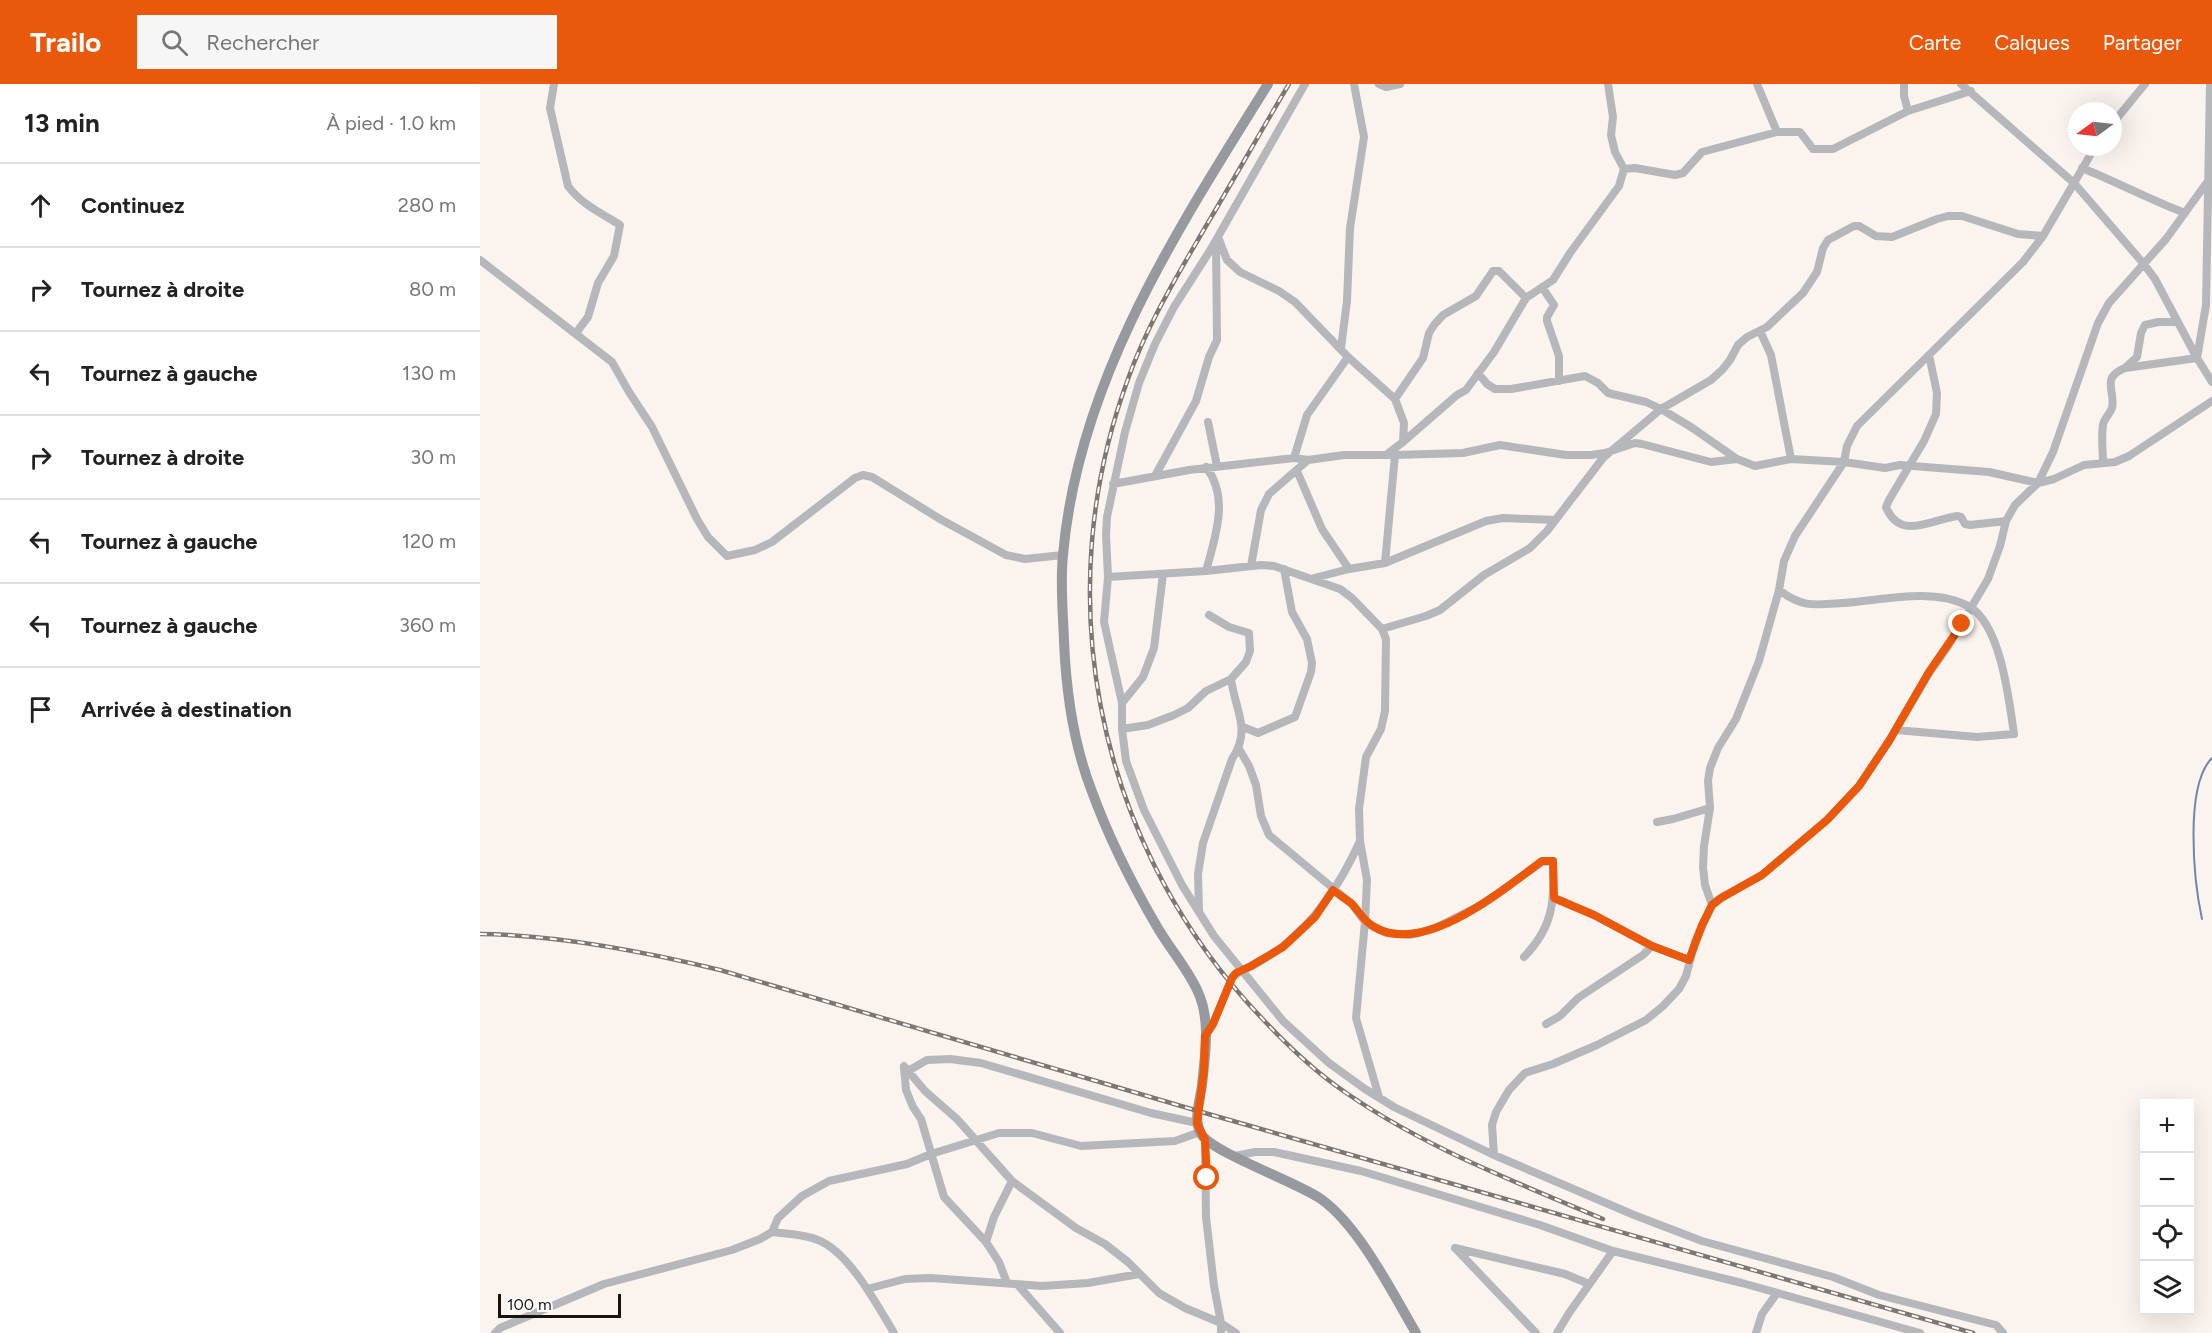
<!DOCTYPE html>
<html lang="fr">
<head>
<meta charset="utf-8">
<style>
  body { margin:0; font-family:Figtree,sans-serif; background:#f6f6f6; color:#222 }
  .controls { position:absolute; right:18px; bottom:18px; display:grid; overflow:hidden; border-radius:0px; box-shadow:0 6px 24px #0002 }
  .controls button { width:54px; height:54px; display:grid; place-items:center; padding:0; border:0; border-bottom:2px solid #e0e0e0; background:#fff; color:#222; font:30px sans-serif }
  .compass { position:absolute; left:1588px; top:18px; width:54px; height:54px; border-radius:50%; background:#fff; box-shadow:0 6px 24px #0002; rotate:255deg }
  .scale { position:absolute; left:18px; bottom:15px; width:123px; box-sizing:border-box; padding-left:6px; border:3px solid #151210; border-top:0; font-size:16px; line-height:21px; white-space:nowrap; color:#151210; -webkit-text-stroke:4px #fff; paint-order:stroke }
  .stop { position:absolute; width:18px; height:18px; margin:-14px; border:4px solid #ea580c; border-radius:50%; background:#fff }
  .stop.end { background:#ea580c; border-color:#fff; box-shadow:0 2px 6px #0008 }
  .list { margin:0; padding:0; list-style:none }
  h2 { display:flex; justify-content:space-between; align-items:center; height:78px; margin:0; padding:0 24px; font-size:26px }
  h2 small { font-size:20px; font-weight:400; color:#767676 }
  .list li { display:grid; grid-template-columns:39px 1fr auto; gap:18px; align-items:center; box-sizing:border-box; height:84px; padding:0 24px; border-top:2px solid #e0e0e0 }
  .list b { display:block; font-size:22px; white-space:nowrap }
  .list em { font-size:20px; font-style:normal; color:#767676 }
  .icon { flex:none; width:33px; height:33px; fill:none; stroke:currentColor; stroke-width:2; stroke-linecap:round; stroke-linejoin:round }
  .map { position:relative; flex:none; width:1732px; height:1249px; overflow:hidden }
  header { display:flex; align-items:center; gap:36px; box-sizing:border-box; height:84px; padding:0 30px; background:#ea580c; color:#fff }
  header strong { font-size:28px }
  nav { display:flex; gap:33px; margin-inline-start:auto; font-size:21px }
  .search { width:420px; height:54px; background:#f6f6f6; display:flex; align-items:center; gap:15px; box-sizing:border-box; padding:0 21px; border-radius:0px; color:#767676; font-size:22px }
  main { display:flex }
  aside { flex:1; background:#fff }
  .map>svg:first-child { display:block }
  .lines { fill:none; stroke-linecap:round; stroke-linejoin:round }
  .stream { stroke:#7285b0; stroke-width:2 }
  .street { stroke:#b5b7ba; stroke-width:8 }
  .secondary { stroke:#96999e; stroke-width:10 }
  .rail-casing { stroke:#7c7773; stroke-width:4.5 }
  .rail { stroke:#fff; stroke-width:2; stroke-dasharray:7; stroke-linecap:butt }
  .route { stroke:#ea580c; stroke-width:8 }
</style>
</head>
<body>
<header>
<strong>Trailo</strong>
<div class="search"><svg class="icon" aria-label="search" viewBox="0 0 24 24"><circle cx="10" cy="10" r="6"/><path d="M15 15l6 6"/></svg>Rechercher</div>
<nav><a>Carte</a><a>Calques</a><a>Partager</a></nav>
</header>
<main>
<aside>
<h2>13 min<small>À pied · 1.0 km</small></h2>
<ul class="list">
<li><svg class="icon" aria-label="ahead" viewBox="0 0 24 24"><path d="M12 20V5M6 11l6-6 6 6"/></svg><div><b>Continuez</b></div><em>280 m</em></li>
<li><svg class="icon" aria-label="right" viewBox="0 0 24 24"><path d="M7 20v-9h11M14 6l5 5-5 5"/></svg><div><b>Tournez à droite</b></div><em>80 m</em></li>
<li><svg class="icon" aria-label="left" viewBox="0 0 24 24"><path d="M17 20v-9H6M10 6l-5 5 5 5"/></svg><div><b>Tournez à gauche</b></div><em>130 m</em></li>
<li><svg class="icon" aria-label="right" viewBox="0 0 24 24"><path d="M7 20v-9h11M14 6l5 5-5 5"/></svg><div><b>Tournez à droite</b></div><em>30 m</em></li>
<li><svg class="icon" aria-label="left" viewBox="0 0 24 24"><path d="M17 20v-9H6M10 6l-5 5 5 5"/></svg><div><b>Tournez à gauche</b></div><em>120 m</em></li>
<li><svg class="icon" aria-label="left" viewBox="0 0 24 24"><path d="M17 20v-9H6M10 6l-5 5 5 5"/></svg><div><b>Tournez à gauche</b></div><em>360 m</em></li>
<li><svg class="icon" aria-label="arrive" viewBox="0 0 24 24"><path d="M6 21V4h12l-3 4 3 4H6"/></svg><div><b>Arrivée à destination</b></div></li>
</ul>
</aside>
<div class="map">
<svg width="1732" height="1249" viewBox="0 0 1732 1249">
  <rect width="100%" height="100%" fill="#fbf3ed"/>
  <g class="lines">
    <path class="stream" d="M1722,835C1714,798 1704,702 1732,674"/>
    <path class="street" d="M74,0L70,24L88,102C101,120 121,129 140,141L134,172L118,199L108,233L96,249
      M825,0L731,165L694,223L675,260L659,299L645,348L627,433L626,451L628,493L624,538L642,619V645L646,677L664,726L702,801L734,852L803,937L849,979L885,1005L914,1023L1014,1071L1154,1131L1222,1157L1353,1193L1399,1211L1516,1241L1523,1249
      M899,0L906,3L920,0
      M1277,0L1297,48
      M1424,0V12L1428,27
      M1481,0L1594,99L1663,179L1675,195L1717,274L1732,298
      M1633,39L1665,0
      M1602,84C1637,98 1670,116 1705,129
      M1144,85L1155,84L1195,91L1203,89L1222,68L1297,48H1320L1333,65H1353L1428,27L1491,7
      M738,153L747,176L760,188L799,207L815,218L868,273L915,315L924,339L923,358
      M0,176L132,278L149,308L172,343L217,435L228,453L247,472L275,466L292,458L375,394L383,391L392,393L460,435L526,471L545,475L583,471
      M1062,203L1074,221L1067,233V237L1079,272V297
      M1280,247L1291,271L1311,375
      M861,264L867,217L870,144L884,53L874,0
      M1449,271L1457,309L1456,330L1444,357L1409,416L1406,423C1420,457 1450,436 1477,432L1481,433L1485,440L1490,441L1526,437
      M1717,274L1726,221L1730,0
      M1645,284L1657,273L1661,249L1665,241L1678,238H1698
      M998,289L1007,300L1015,305H1031L1105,292L1118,299L1128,309L1166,318L1181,325L1211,343L1257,375
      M915,315L943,274L949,249L954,241L963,231L996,212L1013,187H1019L1046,214
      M728,338L737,382
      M906,371L923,358L977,311L986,306L1014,268L1046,214L1073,196L1090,169L1139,102L1144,85L1135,68L1131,51L1133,33L1128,0
      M814,374L827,331L868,273
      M1623,379C1623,367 1621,353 1623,341C1624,334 1630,330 1632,324C1636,307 1620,294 1645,284L1717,274
      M726,383C750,414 735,453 726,487
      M817,387L842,445L869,485
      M675,392L716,317L729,273L737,256L736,158
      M633,400L709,386L814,374L828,376L864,371H915L983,369L1020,361L1086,371H1111L1125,369L1155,359L1162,360L1231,378L1257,375L1275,382L1311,375L1364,378L1405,384L1420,381L1509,388L1558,399L1574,395L1604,381L1635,378L1649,372L1732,317
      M905,479L915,371
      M771,482L781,426L789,410L828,376
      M628,493L726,487L781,481L794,482L860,505L872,514L902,545L906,555L905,627L901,645L886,673L879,725L880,757L887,796L885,838L876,934L899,1013
      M834,494L869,485L905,479L1006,437L1023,434L1075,436
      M1299,506C1322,524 1335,521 1363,519C1389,517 1415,512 1441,512C1456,512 1476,515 1490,523C1521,542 1529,616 1534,650L1497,653L1416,646
      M902,545L946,532L960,526L1004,491L1050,464L1067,447L1123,374L1181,325L1231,296L1242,286L1250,276L1258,261L1267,253L1287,243L1323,209L1337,188L1343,164L1348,156L1374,142H1379L1396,152L1412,153L1457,135L1468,132H1482L1538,150L1563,152
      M642,619L663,593L674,564L683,490
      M763,643L778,649L815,633L831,588L832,579L827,555L812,528L804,485
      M642,645L668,641L694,631L708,624L726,607L751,595L766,578L770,567L769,549L749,543L729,531
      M759,665L769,682L776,701L781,732L789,751L872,820L885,838L906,849L930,851L953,845L1001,821L1062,778L1073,777C1074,818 1074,842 1044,873
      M1177,738L1193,735L1230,724
      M1074,814L1114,831L1172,862L1209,876
      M1232,821L1225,801L1223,783L1224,762L1230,724L1228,697L1230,684L1238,664L1256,635L1279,577L1299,506L1304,477L1315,452L1364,378L1367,362L1377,342L1543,178L1563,152L1615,63
      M719,827L718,790L723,759L752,675C772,646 755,626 751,595
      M1066,940L1080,932L1098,914L1163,871L1172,862
      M727,950L733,940L752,894C757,888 764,886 772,882C782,876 794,870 803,862C838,835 862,797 880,757
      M424,982L445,1007L477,1035L532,1097L596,1144L625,1160L648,1178L679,1209L705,1224L741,1239L756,1249
      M424,984L426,1006L433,1023L441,1035L464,1113L506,1158L519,1178L527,1199
      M428,987L447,976L470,975L501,979L671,1029L717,1039
      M725,1056L726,1133L734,1202L741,1239V1249
      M1014,1071L1012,1041L1016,1028L1029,1006L1045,989L1073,980L1117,961L1166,936L1183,922L1199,905L1206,892L1215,858L1232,821L1241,814L1282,791L1347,736L1379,702L1409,657L1449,589L1467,564L1508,495L1520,462L1526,437L1535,421L1558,399L1573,368L1618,239L1629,219L1686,155L1728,97
      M755,1072L775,1068H794L881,1087L1060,1141L1133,1167L1262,1199L1440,1249
      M292,1148C306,1150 324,1150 338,1156C369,1168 397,1221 414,1249
      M506,1158L514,1133L532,1097
      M975,1164L1085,1190L1109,1200
      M976,1165L1056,1249
      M537,1200L580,1249
      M387,1205L425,1195L451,1194L562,1202L608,1199L659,1190
      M15,1249L20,1244L124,1200L252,1166L280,1155L292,1148L298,1134L322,1112L349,1097L427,1080L451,1070L519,1049H552L601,1062L695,1057L720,1048
      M1077,1249L1089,1229L1133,1167
      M1276,1249L1282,1230L1297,1209"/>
    <path class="secondary" d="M788,0C698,145 598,296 583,471C580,499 583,528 584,557C586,606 593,658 611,705C628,752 651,798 676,841C689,864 708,885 718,908C731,936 725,971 722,1001C720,1017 713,1035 721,1050C733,1069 817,1098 841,1115C879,1142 912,1208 936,1249"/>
    <defs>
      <path id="rail" d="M809,0C781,47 754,95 726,142C697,192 667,241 648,295C569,509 615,747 766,917C793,947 822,977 855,1001C936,1060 1031,1096 1123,1135
        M0,850C77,851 166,868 240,886L718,1027L1493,1249"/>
    </defs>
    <use href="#rail" class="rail-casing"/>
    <use href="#rail" class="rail"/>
  </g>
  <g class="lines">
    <path class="route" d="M727,1094L725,1056L717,1039L724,986L725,952L733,940L752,894L756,889L771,882L803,863L835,833L853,806C859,811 866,815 872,820C881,830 885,839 898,845C948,869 1024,805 1062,777H1073L1074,814L1114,831L1172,862L1209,876L1222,841L1232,821L1241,814L1282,791L1347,736L1379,702L1409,657L1449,588L1482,540"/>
  </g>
</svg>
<div class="controls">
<button>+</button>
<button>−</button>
<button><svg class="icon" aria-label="locate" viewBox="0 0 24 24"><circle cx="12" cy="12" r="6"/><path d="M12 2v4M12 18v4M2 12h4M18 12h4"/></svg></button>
<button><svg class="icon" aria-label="layers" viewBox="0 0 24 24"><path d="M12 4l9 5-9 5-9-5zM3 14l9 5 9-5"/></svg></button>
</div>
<svg class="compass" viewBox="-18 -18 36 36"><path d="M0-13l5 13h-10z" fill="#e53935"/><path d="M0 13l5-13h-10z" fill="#767676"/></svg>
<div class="scale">100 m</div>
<div class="stop" style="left:727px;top:1094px"></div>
<div class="stop end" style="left:1482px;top:540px"></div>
</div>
</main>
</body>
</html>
